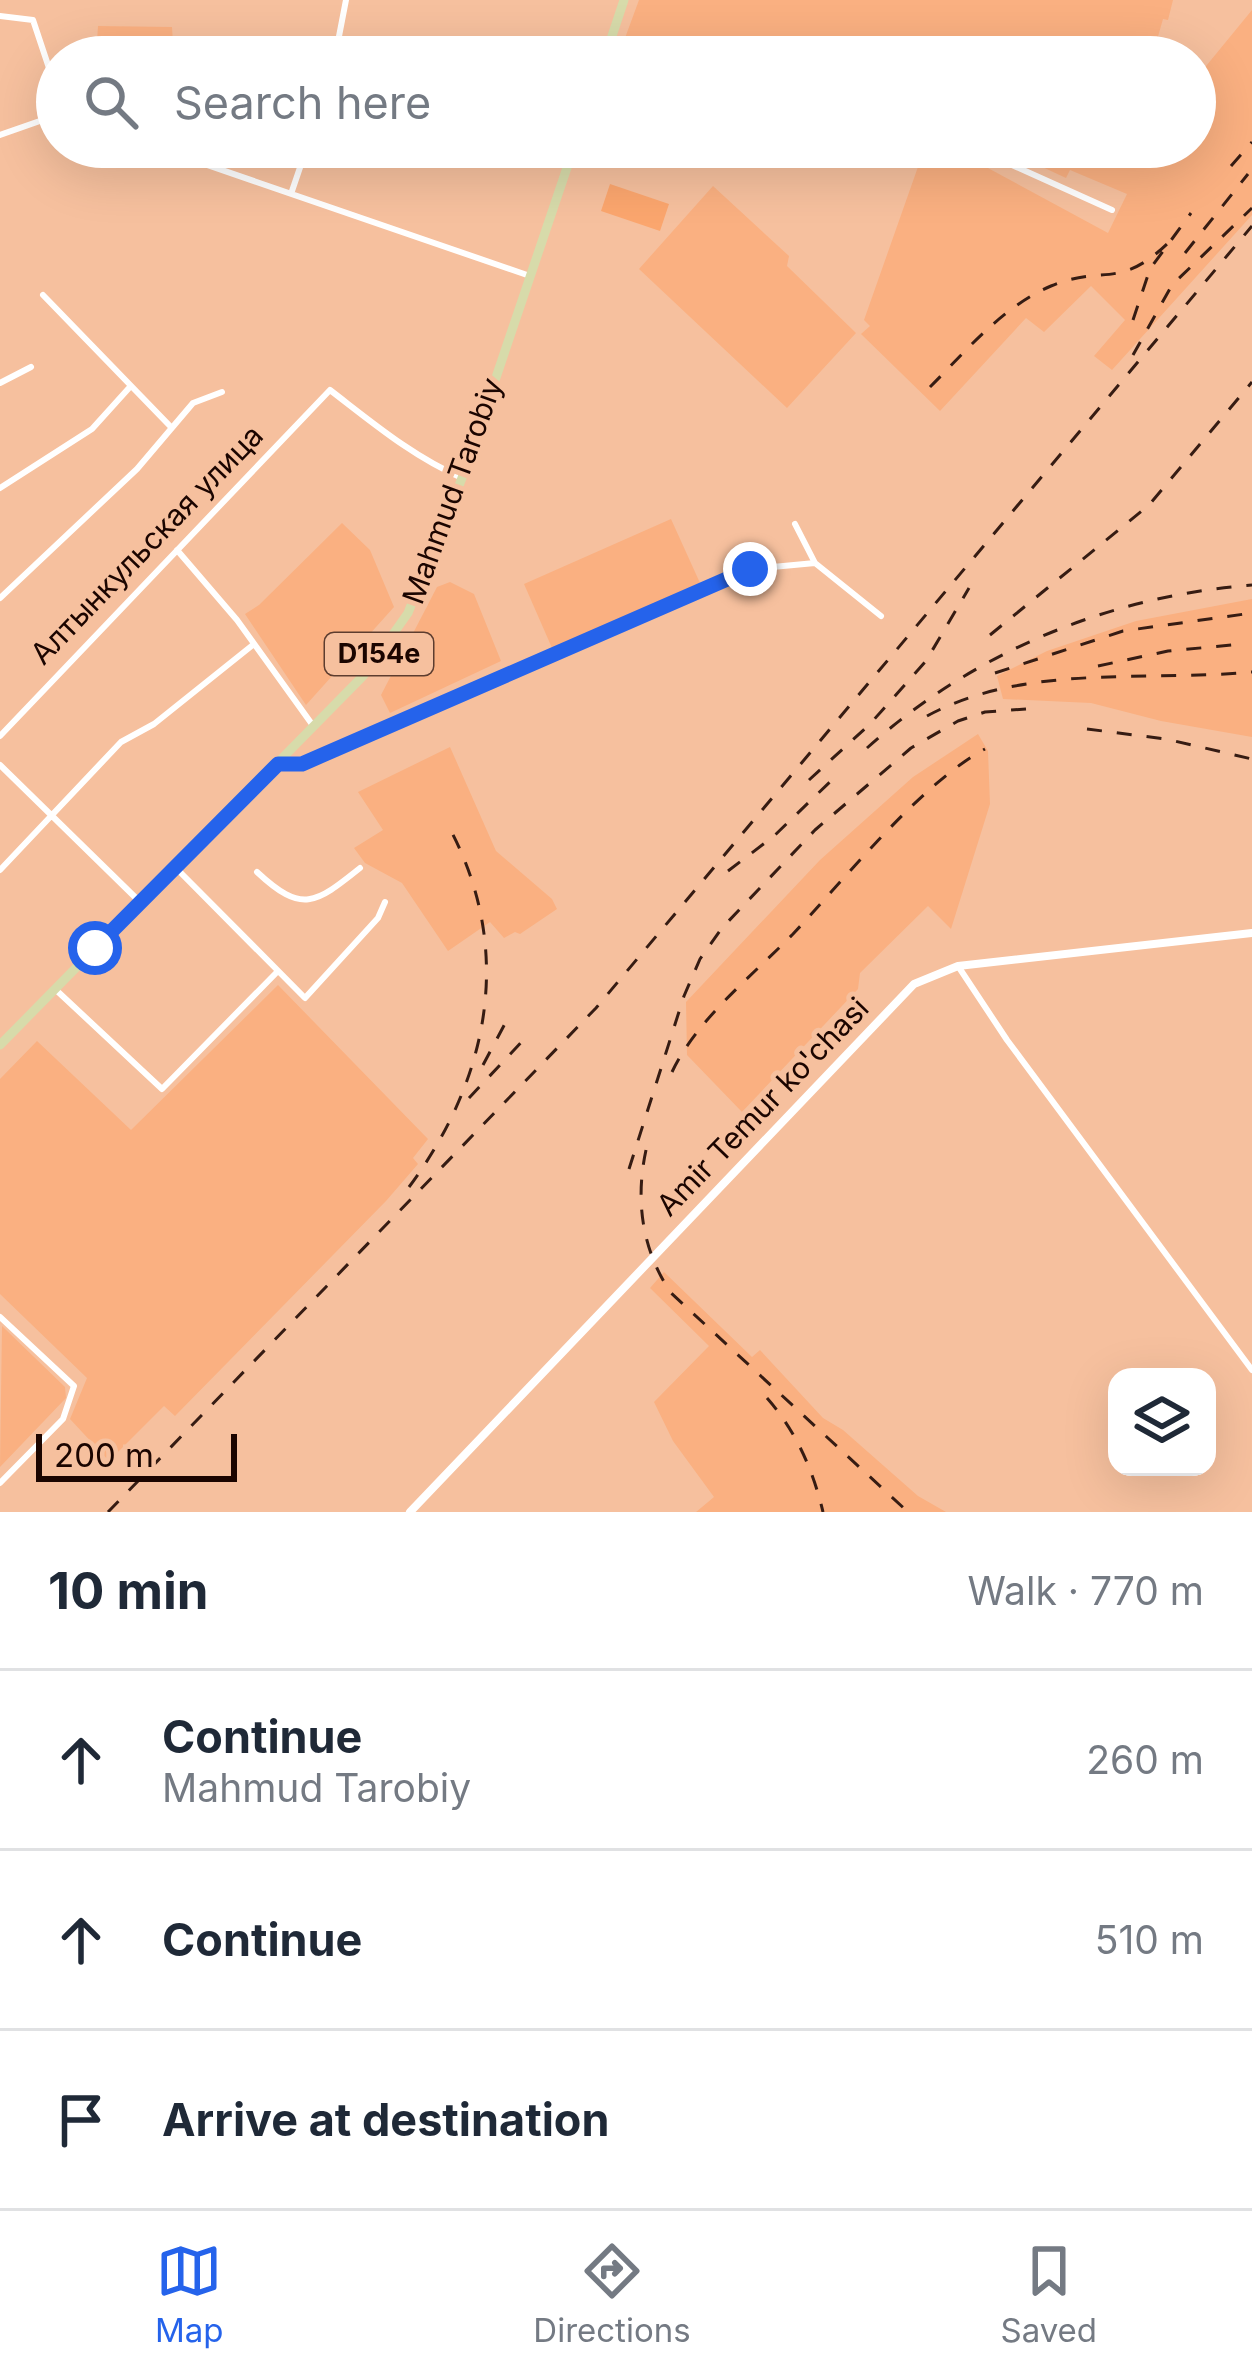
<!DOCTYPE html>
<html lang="en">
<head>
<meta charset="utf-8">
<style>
  body { margin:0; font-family:Inter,sans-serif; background:#f2f2f3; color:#1f2937 }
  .controls { position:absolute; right:36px; bottom:36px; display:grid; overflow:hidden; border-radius:24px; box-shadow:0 12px 48px #0002 }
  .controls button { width:108px; height:108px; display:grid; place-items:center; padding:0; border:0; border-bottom:3px solid #e0e1e3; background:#fff; color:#1f2937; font:60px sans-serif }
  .scale { position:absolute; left:36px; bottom:30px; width:201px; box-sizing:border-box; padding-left:12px; border:6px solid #1b0500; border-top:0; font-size:33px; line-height:42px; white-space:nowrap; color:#1b0500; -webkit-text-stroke:9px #f6c09e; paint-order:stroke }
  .stop { position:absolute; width:36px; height:36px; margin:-27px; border:9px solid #2563eb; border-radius:50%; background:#fff }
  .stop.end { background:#2563eb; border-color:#fff; box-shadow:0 3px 12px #0008 }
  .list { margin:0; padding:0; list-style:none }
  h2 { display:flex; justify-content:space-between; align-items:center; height:156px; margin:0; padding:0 48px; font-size:51px }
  h2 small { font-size:39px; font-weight:400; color:#747a83 }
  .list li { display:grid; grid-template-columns:78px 1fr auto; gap:36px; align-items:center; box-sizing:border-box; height:180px; padding:0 48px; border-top:3px solid #e0e1e3 }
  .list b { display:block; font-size:45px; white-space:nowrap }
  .list p { margin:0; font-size:39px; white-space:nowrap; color:#747a83 }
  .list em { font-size:39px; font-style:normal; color:#747a83 }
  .icon { flex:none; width:66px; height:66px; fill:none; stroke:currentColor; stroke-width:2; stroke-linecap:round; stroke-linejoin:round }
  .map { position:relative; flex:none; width:1252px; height:1512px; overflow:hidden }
  .search { position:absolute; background:#fff; box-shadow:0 12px 48px #0002; left:36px; right:36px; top:36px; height:132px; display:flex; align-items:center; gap:30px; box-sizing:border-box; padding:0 42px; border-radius:66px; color:#747a83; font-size:45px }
  .sheet { height:696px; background:#fff }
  nav { display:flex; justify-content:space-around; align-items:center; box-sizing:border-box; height:168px; border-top:3px solid #e0e1e3; background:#fff; font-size:33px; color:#747a83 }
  nav a { display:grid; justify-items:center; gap:6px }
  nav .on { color:#2563eb }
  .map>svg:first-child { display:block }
  .built { fill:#fab081 }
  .green { fill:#fba66e }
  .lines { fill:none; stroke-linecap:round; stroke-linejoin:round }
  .minor { stroke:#fff; stroke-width:6 }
  .tertiary { stroke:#fff; stroke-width:8 }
  .primary { stroke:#d7dbaa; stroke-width:9 }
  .rail { stroke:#361c13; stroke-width:3; stroke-dasharray:15 15; stroke-linecap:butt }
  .route { stroke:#2563eb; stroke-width:15 }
  .labels { text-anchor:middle; stroke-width:10; stroke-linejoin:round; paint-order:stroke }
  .shield { fill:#f6c09e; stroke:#5d3d2f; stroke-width:3 }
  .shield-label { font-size:27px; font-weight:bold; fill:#1b0500 }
  .street-label { font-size:30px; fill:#1b0500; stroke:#f6c09e }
</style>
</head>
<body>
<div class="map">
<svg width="1252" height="1512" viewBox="0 0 1252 1512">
  <rect width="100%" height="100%" fill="#f6c09e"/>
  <path class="built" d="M639,0H1173L1168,20L1163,19L1153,54L1160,57H799L798,54L618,57Z
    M1252,10V215L1112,370L1094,356L1125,320L1091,286L1044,332L1026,318L940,411L861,334L870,326L864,320L925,147H949L1108,233L1127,194L1070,170L1066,178L999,147H1195V69L1202,71Z
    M98,26L172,27L173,43L272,50L270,57H96Z
    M713,186L789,256L787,266L856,333L787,408L639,269Z
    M671,519L700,583L552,648L524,584Z
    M342,523L370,550L394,607L306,705L245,614L259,605Z
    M450,582L474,594L501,661L390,713L381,695L437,587Z
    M1252,599V737L1161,721L1091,703L1003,699L997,676L1047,651L1136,621Z
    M978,734L988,751L990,804L951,929L928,906L860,973L858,989L742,1112L687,1055L686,1002L820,860L913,777Z
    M450,747L496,851L552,899L557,909L520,934L515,932L504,938L490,922L448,951L402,883L365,863L354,848L383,830L358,792Z
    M278,985L428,1139L413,1158L418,1164L386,1201L175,1416L164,1406L109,1461L70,1419L87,1378L0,1294V1079L37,1041L131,1130Z
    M664,1272L752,1357L760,1350L823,1418L843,1430L918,1496L946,1512H696L714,1497L673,1441L654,1402L709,1346L650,1288Z
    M2,1326L65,1387L66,1398L0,1467Z"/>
  <path class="green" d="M610,184L669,204L660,231L601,211Z"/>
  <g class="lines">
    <path class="minor" d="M0,16L33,20L57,92
      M335,57L346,0
      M0,135L57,115
      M155,147L530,276
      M972,147L1112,210
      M292,191L307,147
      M43,295L170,426
      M0,383L31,367
      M0,488L92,429L129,388
      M795,524L815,563
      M177,550L237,620L314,727
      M0,598L137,469L193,403L222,392
      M0,736L330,390C373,423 412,456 462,478
      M278,764L301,763L750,569L815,563L881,616
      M0,765L139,901
      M175,867L305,998L378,918L385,902
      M0,870L121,742L154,724L254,644
      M257,872C302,914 315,904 360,868
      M958,966L1007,1040L1252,1370
      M55,989L162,1089L278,971
      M0,1317L74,1386L63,1419L0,1483"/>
    <path class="tertiary" d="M410,1512L914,984L958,966L1252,933"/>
    <path class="primary" d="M605,57L624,0
      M0,1045L364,675L408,613L462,478L574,147"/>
    <path class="rail" d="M1231,166L1252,142
      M1185,253L1248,174
      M1133,320L1150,269L1191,213
      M1133,355L1172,285L1252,208
      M930,387C967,350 1002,307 1051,286C1103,264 1119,291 1169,242
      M990,635L1149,505L1252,382
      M1098,666L1168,651L1232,645
      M995,673L1123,631L1252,613
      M927,716C1025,663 1145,682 1252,672
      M1087,729L1166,739L1252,759
      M867,748C974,652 1109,596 1252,585
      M809,780L870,724L926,661L969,588
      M728,871L774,836L836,776
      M483,1065L508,1018
      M672,1072C697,1019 752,976 793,934C845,879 920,784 985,749
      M469,1098L530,1033
      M646,1150C635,1201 642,1250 671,1293L908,1512
      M629,1169L684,996L700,959L722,928L815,830L911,748L958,721L985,712L1026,709
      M409,1187C489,1079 515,950 449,827
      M767,1398C796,1431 813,1470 823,1512
      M108,1512L596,1008L1252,226"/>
  </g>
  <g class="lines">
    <path class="route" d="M95,948L278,764H302L750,569"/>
  </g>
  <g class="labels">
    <rect class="shield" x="325" y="633" width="108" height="42" rx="9"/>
    <g class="shield-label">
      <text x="379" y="663">D154e</text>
    </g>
    <g class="street-label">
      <text transform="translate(453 491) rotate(-70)" y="10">Mahmud Tarobiy</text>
      <text transform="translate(147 545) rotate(-46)" y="10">Алтынкульская улица</text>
      <text transform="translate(763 1107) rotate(-46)" y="10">Amir Temur ko'chasi</text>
    </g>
  </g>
</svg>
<div class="controls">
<button><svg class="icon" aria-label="layers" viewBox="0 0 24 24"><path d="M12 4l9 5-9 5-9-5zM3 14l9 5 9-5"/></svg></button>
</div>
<div class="scale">200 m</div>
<div class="stop" style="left:95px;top:948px"></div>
<div class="stop end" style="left:750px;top:569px"></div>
<div class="search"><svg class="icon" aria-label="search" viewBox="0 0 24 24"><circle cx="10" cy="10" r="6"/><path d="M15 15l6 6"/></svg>Search here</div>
</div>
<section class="sheet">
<h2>10 min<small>Walk · 770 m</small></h2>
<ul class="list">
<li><svg class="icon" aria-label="ahead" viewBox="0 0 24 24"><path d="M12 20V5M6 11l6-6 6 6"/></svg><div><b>Continue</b><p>Mahmud Tarobiy</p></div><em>260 m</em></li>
<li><svg class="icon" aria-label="ahead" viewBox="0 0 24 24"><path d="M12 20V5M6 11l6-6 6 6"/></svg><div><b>Continue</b></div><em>510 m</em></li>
<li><svg class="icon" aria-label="arrive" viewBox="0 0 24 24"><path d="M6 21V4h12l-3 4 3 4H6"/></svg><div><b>Arrive at destination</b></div></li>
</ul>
</section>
<nav>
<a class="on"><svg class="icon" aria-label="map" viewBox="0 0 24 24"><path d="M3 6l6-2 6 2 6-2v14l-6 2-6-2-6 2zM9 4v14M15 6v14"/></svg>Map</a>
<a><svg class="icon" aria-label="directions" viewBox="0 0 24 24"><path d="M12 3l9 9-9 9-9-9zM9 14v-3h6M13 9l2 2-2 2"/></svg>Directions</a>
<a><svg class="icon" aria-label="saved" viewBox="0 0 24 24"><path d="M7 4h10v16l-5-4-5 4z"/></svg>Saved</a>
</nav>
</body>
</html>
